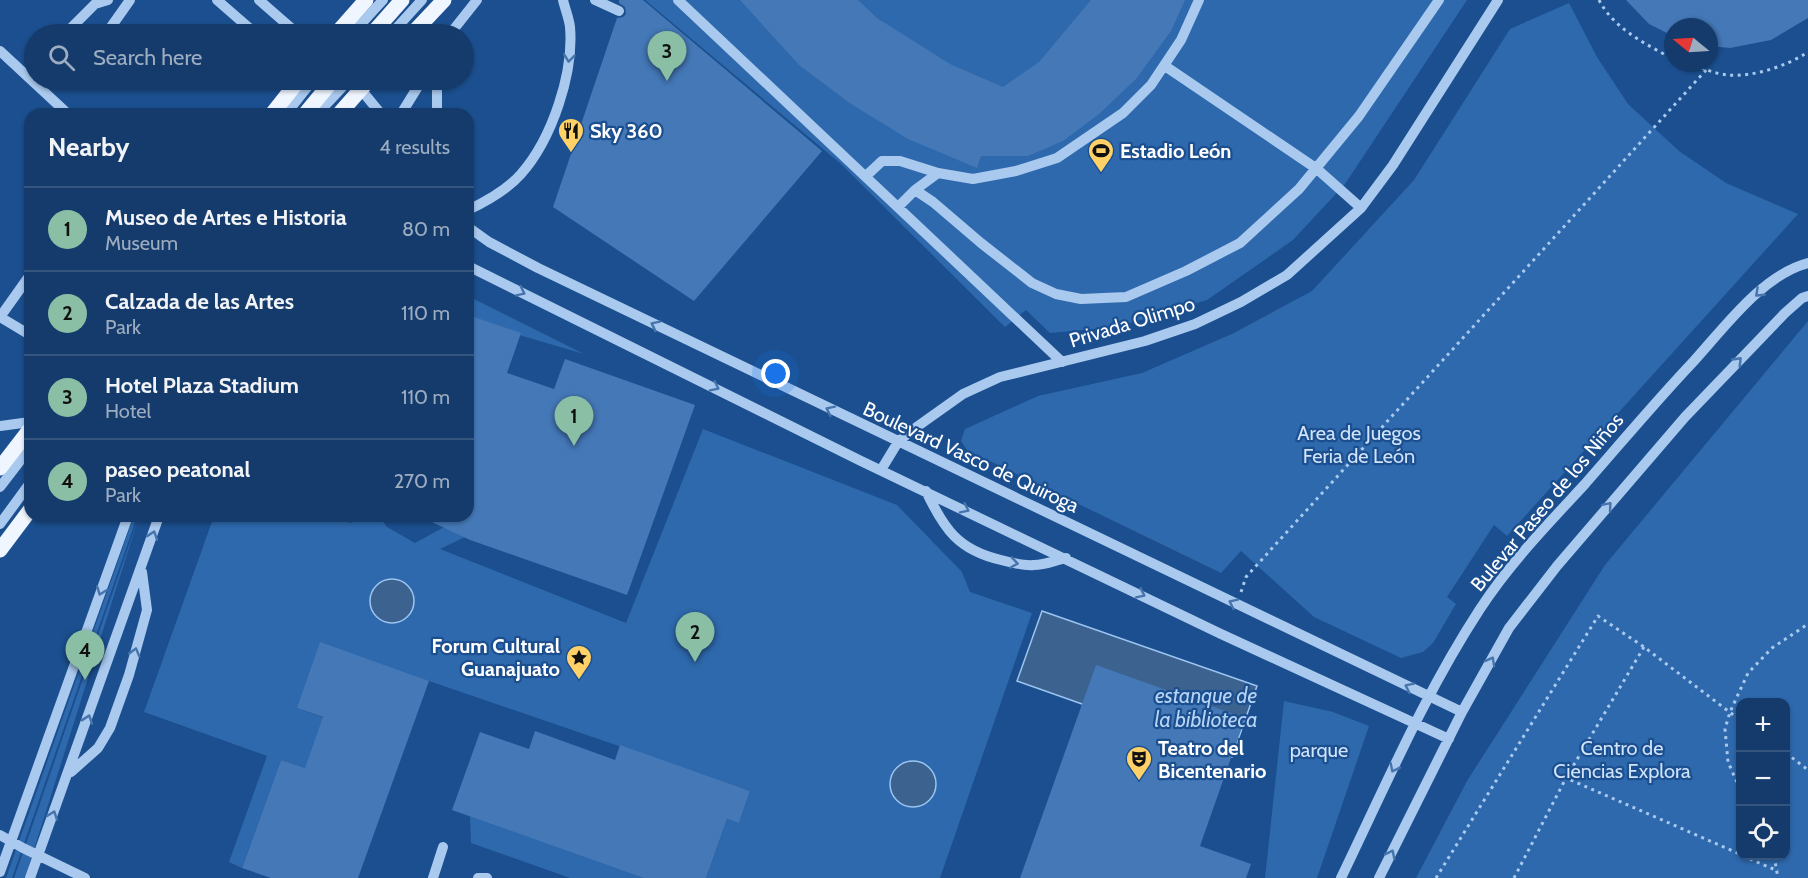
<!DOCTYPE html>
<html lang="en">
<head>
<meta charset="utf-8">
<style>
  body { margin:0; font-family:Cabin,sans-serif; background:#214673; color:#f1f3f6 }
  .controls { position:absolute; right:18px; bottom:18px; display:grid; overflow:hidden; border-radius:12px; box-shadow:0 2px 4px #0004 }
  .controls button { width:54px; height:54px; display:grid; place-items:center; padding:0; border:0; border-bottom:2px solid #33557e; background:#143b6b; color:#f1f3f6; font:30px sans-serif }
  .compass { position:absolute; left:1664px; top:18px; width:54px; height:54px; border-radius:50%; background:#143b6b; box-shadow:0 2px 4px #0004; rotate:288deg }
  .you { position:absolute; left:776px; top:374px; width:21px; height:21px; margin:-15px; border:4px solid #fff; border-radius:50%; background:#1a73e8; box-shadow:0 0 0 9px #1a73e833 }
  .badge { display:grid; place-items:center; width:39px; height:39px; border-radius:50%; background:#8abfa5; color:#111; font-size:20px; font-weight:700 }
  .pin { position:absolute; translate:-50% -50px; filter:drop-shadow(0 2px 3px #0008) }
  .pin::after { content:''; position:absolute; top:32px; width:21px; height:18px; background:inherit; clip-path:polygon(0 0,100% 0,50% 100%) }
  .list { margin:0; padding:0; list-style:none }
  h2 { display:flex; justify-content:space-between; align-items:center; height:78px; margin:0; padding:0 24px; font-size:26px }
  h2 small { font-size:20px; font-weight:400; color:#9dadc1 }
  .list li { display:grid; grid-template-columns:39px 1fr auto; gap:18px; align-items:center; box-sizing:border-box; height:84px; padding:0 24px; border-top:2px solid #33557e }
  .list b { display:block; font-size:22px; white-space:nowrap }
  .list p { margin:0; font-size:20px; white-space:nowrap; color:#9dadc1 }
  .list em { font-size:20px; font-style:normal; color:#9dadc1 }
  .icon { flex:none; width:33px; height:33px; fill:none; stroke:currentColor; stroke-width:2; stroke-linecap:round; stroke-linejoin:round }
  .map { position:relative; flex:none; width:1808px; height:878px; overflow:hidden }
  .search { position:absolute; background:#143b6b; box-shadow:0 2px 4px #0004; left:24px; top:24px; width:450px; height:66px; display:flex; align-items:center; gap:15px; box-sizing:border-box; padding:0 21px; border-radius:33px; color:#9dadc1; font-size:22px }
  .panel { position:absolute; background:#143b6b; box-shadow:0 2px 4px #0004; left:24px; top:108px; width:450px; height:414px; border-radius:18px }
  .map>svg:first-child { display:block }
  .green { fill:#2e69ad; fill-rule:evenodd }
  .water { fill:#3c6290; stroke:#9cc4f0; stroke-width:1.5 }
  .building { fill:#4478b7 }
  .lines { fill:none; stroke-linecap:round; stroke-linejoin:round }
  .path { stroke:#a9c9ee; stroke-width:3; stroke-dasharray:3 4.5; stroke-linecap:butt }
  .minor { stroke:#a9c9ee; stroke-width:10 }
  .major { stroke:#f0f6ff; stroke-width:15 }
  .oneway { stroke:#4674ac }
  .labels { text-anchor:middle; stroke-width:4.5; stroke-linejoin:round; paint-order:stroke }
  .poi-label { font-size:20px; font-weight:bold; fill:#fff; stroke:#1b4f8f; text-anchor:start }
  .street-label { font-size:20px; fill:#fff; stroke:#1b4f8f }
  .park-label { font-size:20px; fill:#cfe3fa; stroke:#1b4f8f }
  .water-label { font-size:21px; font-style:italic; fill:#b5d3f5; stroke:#1b4f8f }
</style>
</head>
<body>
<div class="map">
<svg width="1808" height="878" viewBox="0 0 1808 878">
  <rect width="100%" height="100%" fill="#1b4f8f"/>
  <path class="green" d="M645,0H1467L1345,184L1293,240L1207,300L1117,327L1050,333L1026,310L1005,327L841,164Z
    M1569,3L1597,57L1628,104L1679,151L1726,183L1798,214L1507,536L1494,525L1447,597L1456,604L1433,643L1423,652L1401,658L1314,617L1241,551L1221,573L967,450L961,441L965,429L1038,396L1142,373L1234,333L1312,291L1414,180L1510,29Z
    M468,296L584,354L468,320Z
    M1808,321V878H1416L1467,781L1605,565ZM1786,702V856H1740V702Z
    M703,429L897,505L962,572L970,592L1032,613L940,878H706L727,819L739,823L750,791L429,681L297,708L344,725L305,768L281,760L242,868L229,862L267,756L144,712L214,516H331L351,523L360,516H379L387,527L415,543L444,527L465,537L440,549L626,623Z
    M134,516H137L130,537L12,878H6Z
    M139,516L25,878H14L26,844Z
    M1284,701L1333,712L1369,726L1317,878H1265Z
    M470,816L647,878H570L471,843Z"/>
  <path class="water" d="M370 601a22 22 0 1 1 44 0a22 22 0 1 1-44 0Z
    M1042,611L1257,686L1232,757L1017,681Z
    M890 784a23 23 0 1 1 46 0a23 23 0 1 1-46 0Z"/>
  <path class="building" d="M619,0H643L822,151L694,301L553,207L617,18L623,17L626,14L625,7L619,3Z
    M740,0H858L877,18L950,64L1003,87L1039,62L1091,0H1185L1171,31L1136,79L1099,114L1063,141L1028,156H981L977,168L908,139L851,104L799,65Z
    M1626,0H1808V18L1771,40L1730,48L1709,46V27H1673V36L1649,24Z
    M468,315L521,333L507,373L554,389L565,359L695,405L627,595L470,540L419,516H468Z
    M320,642L429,681L358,878H271L242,868L281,760L305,768L323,717L297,708Z
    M1096,665L1245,718L1200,846L1251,864L1246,878H1020Z
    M535,731L615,760L620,745L750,791L739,823L727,819L706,878H644L452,810L480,732L529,749Z"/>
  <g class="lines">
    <path class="path" d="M1599,0C1614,29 1646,44 1673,59
      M1687,63C1700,67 1715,74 1728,75C1755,77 1786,66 1808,52
      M1241,592L1246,577L1707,69
      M1644,647L1566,778L1740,854
      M1786,753L1808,770
      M1740,789L1728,762L1725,729L1730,712L1748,673L1772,648L1808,624
      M1743,856L1778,871
      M1774,856L1778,878
      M1436,878L1598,616L1644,647L1740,720
      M1514,878L1566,778"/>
    <path class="minor" d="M217,0L256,34
      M259,0L298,34
      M595,0L619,11
      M678,0L1062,362
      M65,34L95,4L108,0
      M106,34L130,0
      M352,34L383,0
      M391,34L422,0
      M450,34L477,0
      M0,51L68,114
      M1165,66L1317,169L1361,208
      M358,86L381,114
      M286,114L313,80
      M317,114L349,80
      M401,114L422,80
      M437,114V80
      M866,176L882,161H900L938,173L973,179L1016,171L1057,158L1123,113L1151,85L1181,40L1199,0
      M915,190L938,173
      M898,207L915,190L933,202L981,243L1032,283L1056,294L1081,299L1126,297L1186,271L1240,243L1299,189L1359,116L1439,0
      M468,210C487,201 507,190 521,174C552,139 574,73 570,27C569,18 565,9 563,0
      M468,227L489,242L538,268L1462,712
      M468,266L861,461L1221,634L1449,739
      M0,317L30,275
      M0,317L30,335
      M0,426L30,422
      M881,470L898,442L911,431L963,394L1000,377L1145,341L1195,324L1241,302L1287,275L1361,208L1393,165L1498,0
      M0,487L30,448
      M926,491C944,529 958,550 1001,560C1012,563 1024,566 1034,565C1045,565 1056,560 1066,558
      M0,524L30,483
      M71,772L98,748L110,728L129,675L147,610L142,572
      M0,835L23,848L85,878
      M0,872L128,516
      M30,878L159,516
      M433,878L443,847
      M478,878H487
      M1341,878C1385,787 1425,693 1480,609C1510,563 1548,524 1585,484C1621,443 1656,401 1693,362C1724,328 1762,275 1808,263
      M1379,878L1462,712L1509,628L1557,566L1685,417L1785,313L1802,298L1808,296"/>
    <path class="major" d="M336,34L366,0
      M372,34L402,0
      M412,34L444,0
      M272,114L299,80
      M305,114L333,80
      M339,114L369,80
      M0,468L30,429
      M0,550L30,510"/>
  </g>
  <defs><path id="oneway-chevron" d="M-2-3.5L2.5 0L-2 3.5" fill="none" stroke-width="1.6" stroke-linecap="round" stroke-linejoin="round" transform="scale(1.5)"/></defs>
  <g class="oneway">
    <use href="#oneway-chevron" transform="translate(569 58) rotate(97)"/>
    <use href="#oneway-chevron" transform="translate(521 292) rotate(26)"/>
    <use href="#oneway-chevron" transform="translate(1759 293) rotate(137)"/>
    <use href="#oneway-chevron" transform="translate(655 325) rotate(-154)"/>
    <use href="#oneway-chevron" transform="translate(1738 361) rotate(-46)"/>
    <use href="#oneway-chevron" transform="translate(715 387) rotate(26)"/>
    <use href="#oneway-chevron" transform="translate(830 410) rotate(-154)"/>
    <use href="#oneway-chevron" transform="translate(1608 506) rotate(-49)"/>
    <use href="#oneway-chevron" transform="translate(965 509) rotate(26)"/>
    <use href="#oneway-chevron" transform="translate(153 535) rotate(-71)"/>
    <use href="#oneway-chevron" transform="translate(1014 563) rotate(9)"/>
    <use href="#oneway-chevron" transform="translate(101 591) rotate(110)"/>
    <use href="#oneway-chevron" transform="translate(1141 594) rotate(26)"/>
    <use href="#oneway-chevron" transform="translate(1233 603) rotate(-154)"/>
    <use href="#oneway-chevron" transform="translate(135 652) rotate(-75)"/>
    <use href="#oneway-chevron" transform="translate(1491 661) rotate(-61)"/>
    <use href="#oneway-chevron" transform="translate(1409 687) rotate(-154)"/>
    <use href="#oneway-chevron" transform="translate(88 719) rotate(-71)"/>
    <use href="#oneway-chevron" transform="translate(1394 768) rotate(116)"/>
    <use href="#oneway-chevron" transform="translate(53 815) rotate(-70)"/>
    <use href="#oneway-chevron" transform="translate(1391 854) rotate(-63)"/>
  </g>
  <defs>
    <symbol id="restaurant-pin" viewBox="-11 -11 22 30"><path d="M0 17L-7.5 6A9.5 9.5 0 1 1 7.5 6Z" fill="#ffd166" stroke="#1b4f8f"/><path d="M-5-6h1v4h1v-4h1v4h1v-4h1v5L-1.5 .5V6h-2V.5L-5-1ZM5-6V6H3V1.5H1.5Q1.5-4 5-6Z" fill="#111"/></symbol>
    <symbol id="stadium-pin" viewBox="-11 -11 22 30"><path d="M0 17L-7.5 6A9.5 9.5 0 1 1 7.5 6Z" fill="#ffd166" stroke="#1b4f8f"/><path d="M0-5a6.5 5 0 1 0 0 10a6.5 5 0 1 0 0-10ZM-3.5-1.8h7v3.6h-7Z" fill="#111"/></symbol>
    <symbol id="sight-pin" viewBox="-11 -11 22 30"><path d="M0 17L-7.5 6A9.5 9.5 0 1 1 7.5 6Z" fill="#ffd166" stroke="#1b4f8f"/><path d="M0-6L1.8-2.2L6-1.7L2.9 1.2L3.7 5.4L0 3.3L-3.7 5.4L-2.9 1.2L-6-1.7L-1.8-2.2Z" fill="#111"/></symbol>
    <symbol id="theatre-pin" viewBox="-11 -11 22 30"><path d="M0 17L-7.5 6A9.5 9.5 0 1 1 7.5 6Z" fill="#ffd166" stroke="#1b4f8f"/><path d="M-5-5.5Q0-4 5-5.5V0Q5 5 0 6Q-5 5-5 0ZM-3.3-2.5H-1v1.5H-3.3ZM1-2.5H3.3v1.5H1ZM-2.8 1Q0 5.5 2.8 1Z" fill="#111"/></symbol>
  </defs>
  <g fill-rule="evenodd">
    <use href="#restaurant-pin" x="556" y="116" width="30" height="40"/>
    <use href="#stadium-pin" x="1086" y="136" width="30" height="40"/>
    <use href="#sight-pin" x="564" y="643" width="30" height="40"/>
    <use href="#theatre-pin" x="1124" y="744" width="30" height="40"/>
  </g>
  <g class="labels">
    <g class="poi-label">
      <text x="590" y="138">Sky 360</text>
      <text x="1120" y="158">Estadio León</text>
      <text x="560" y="653" text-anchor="end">Forum Cultural<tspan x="560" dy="23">Guanajuato</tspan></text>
      <text x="1158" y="755">Teatro del<tspan x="1158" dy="23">Bicentenario</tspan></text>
    </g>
    <g class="street-label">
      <text transform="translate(1132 322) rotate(-17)" y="7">Privada Olimpo</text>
      <text transform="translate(971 457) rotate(25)" y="7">Boulevard Vasco de Quiroga</text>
      <text transform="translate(1547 502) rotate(-50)" y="7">Bulevar Paseo de los Niños</text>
    </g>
    <g class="park-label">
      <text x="1359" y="440">Area de Juegos<tspan x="1359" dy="23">Feria de León</tspan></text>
      <text x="1622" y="755">Centro de<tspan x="1622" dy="23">Ciencias Explora</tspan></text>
      <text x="1319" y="757">parque</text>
    </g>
    <g class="water-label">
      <text x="1206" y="703">estanque de<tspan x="1206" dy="24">la biblioteca</tspan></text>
    </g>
  </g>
</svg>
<div class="controls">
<button>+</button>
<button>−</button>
<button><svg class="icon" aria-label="locate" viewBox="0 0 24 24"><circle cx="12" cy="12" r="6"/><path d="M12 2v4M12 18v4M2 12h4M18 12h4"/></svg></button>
</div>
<svg class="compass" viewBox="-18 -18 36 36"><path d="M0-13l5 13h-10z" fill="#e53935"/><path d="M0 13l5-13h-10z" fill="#9dadc1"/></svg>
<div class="you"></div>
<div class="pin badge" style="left:574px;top:446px">1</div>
<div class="pin badge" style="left:695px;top:662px">2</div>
<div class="pin badge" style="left:667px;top:81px">3</div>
<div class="pin badge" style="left:85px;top:680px">4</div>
<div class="search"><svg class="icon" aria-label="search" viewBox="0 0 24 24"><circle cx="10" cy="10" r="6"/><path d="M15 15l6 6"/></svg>Search here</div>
<section class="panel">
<h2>Nearby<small>4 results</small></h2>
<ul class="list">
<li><span class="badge">1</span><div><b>Museo de Artes e Historia</b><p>Museum</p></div><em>80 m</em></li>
<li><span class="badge">2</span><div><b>Calzada de las Artes</b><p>Park</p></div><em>110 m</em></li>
<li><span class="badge">3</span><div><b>Hotel Plaza Stadium</b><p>Hotel</p></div><em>110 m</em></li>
<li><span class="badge">4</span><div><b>paseo peatonal</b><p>Park</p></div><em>270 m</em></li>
</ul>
</section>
</div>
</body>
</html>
